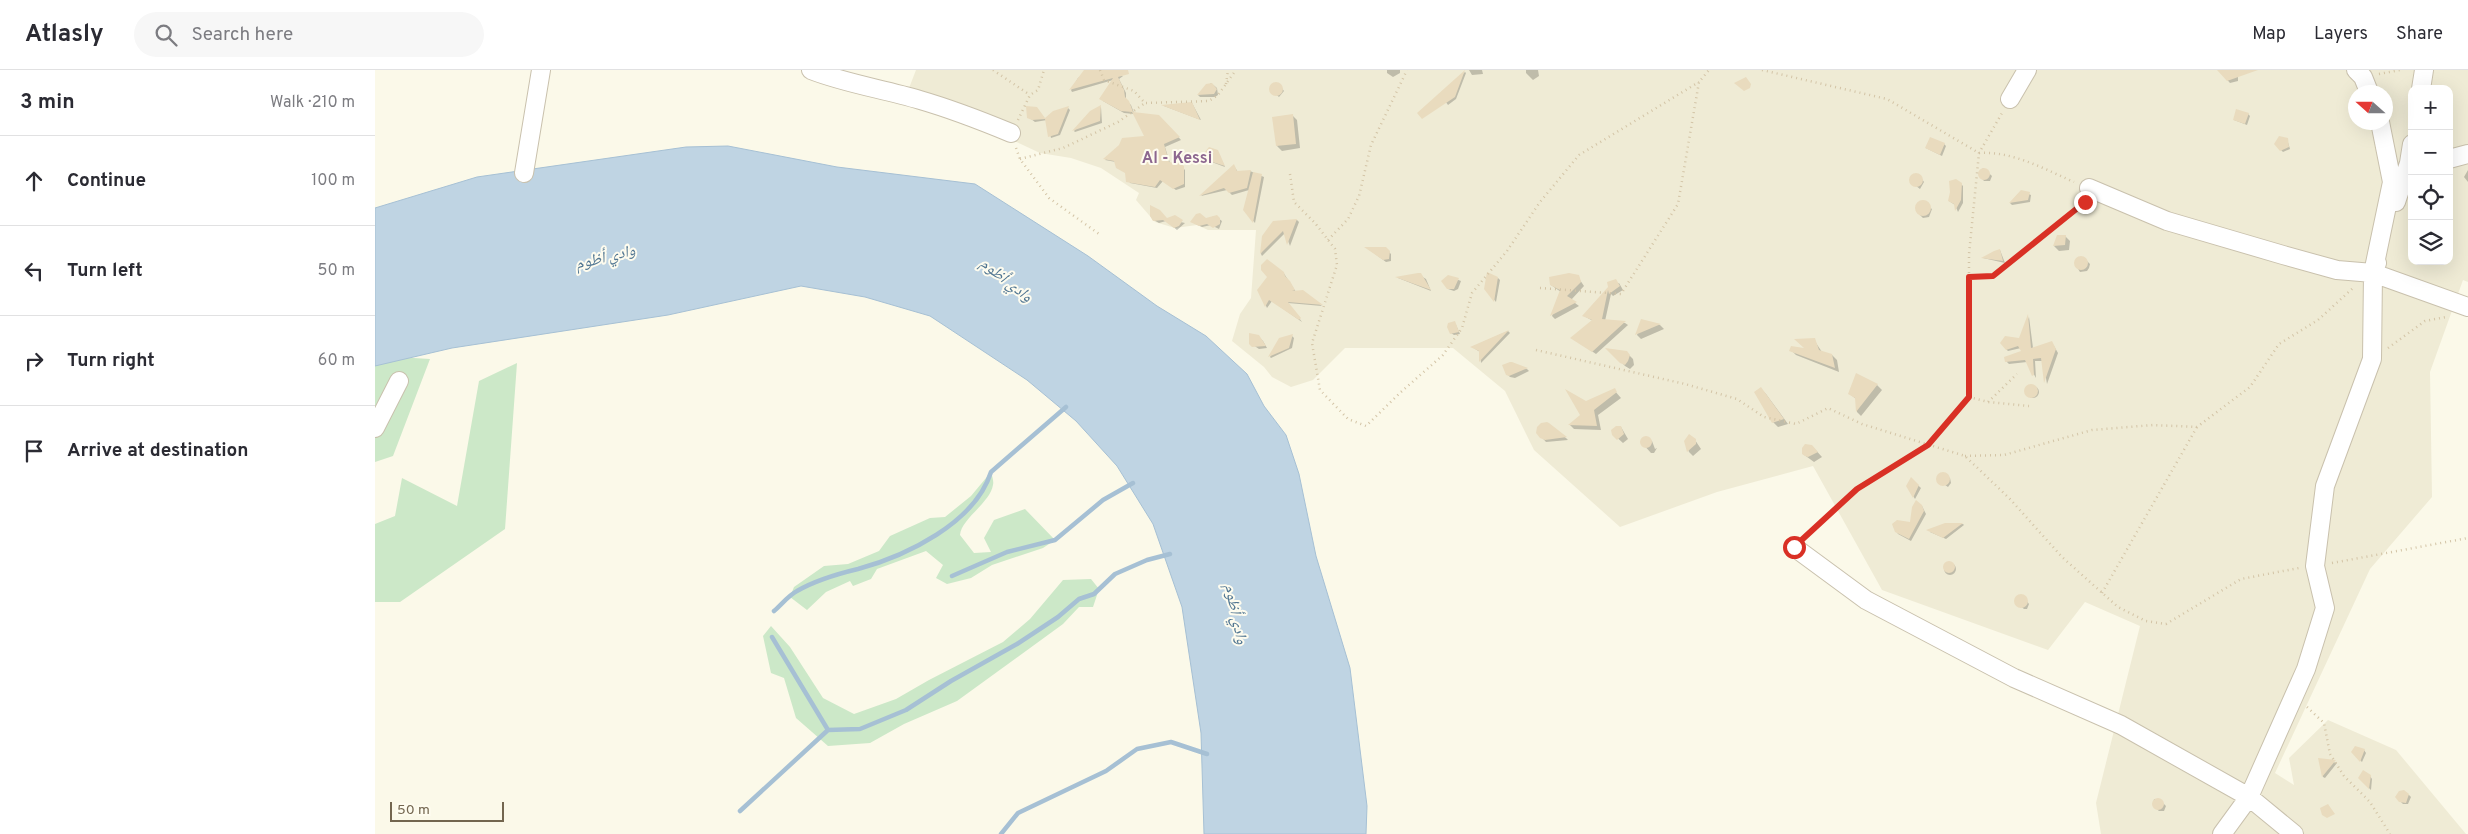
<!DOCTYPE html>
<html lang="en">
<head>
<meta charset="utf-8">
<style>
  body { margin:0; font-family:Overpass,"Noto Naskh Arabic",sans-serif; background:#f7f7f7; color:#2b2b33 }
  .controls { position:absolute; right:15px; top:15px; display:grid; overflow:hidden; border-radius:10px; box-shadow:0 5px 20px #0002 }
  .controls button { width:45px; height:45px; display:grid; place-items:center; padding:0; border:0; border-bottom:1px solid #e1e1e2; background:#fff; color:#2b2b33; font:25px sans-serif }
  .compass { position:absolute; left:1973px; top:15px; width:45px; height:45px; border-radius:50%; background:#fff; box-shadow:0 5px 20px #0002; rotate:291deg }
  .scale { position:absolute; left:15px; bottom:12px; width:114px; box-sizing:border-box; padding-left:5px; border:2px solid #73664f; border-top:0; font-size:14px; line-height:18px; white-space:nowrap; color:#73664f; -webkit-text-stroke:4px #fefcef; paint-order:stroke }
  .stop { position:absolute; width:15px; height:15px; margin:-11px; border:4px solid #d93025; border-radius:50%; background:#fff }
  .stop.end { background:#d93025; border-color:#fff; box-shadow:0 1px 5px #0008 }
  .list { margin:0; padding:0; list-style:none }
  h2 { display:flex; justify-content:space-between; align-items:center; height:65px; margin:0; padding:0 20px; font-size:21px }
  h2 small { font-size:16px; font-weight:400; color:#7c7c81 }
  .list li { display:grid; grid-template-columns:32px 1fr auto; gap:15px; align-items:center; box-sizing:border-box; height:90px; padding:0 20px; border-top:1px solid #e1e1e2 }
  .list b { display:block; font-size:19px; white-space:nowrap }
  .list em { font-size:16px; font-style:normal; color:#7c7c81 }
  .icon { flex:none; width:28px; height:28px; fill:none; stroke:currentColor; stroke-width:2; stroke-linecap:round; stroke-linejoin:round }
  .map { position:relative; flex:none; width:2093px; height:764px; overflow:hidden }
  header { display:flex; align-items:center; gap:30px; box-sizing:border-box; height:70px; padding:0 25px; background:#fff; border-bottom:1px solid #e1e1e2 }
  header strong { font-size:24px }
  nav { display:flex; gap:28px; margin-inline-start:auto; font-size:18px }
  .search { width:350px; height:45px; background:#f7f7f7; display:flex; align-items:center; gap:12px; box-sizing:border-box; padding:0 18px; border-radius:28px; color:#7c7c81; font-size:19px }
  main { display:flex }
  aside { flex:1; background:#fff }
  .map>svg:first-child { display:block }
  .residential { fill:#efebd5; fill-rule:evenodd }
  .green { fill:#cce8c8 }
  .water { fill:#bfd4e3; stroke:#a6c0d4 }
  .shadow { fill:#0003 }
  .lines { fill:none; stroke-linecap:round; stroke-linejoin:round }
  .stream { stroke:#a6c0d4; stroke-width:4.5 }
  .building { fill:#e9dbbe }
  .street-casing { stroke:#c9c1ad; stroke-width:20 }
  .path { stroke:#d3c4a6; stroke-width:2.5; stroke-dasharray:1 4; stroke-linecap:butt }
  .street { stroke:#fff; stroke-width:18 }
  .route { stroke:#d93025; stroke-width:6 }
  .labels { text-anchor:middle; stroke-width:4; stroke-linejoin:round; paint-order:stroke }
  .neighbourhood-label { font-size:16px; font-weight:bold; fill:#8c668f; stroke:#fefcef }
  .water-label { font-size:16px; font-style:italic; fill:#517692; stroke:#fefcef }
</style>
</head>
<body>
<header>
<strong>Atlasly</strong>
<div class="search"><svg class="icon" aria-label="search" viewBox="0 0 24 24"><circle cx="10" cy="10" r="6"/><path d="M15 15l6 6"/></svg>Search here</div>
<nav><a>Map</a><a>Layers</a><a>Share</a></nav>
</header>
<main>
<aside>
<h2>3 min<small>Walk · 210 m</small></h2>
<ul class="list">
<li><svg class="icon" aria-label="ahead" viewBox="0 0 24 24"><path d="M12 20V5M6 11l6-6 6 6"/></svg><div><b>Continue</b></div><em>100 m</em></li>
<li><svg class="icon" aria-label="left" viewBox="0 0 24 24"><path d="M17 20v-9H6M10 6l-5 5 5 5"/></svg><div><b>Turn left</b></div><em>50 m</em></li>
<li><svg class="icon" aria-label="right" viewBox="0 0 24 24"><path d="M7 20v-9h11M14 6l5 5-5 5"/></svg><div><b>Turn right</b></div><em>60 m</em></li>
<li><svg class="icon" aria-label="arrive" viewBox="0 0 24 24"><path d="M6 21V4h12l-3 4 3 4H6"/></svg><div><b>Arrive at destination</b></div></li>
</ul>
</aside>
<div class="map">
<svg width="2093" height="764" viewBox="0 0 2093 764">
  <rect width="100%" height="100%" fill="#fbf9e9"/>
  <path class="residential" d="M541,0H2093V212L2088,210L2055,302L2057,427L1995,499L1900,703L1919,715L1914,688L1953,650L2021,680L2091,764H1726L1721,733L1765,556L1710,532L1673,580L1507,520L1438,396L1342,422L1245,457L1159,380L1130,321L1078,278H970L938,310L916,317L897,307L889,297L857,271L865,244L876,228L881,160H833L822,155L800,158L780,152L761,130L764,123L726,98L696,88L665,83L627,65L529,31ZM2037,19H2074V191H2037ZM1980,22H2010V52H1980Z"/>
  <path class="green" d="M6,286L55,289L18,386L0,392V287Z
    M142,293L130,459L25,532H0V454L20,446L27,408L82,436L104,311Z
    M616,402C617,406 619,411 618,415C615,433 586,449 585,465L599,483L616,482L609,468L619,450L650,439L680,470L668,478L617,495L596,508L572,514L561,508L568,495L551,481L502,499L496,509L478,516L475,511L451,522L432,540L415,527L419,517L449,496L473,494L504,481L515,466L555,448L570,447L596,426Z
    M716,509L724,519L718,537H704L688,554L582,631L529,654L495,673L453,676L421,648L409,608L396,603L388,566L396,556L415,577L448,628L479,644L521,629L554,610L628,572L655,549L688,510Z"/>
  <path class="water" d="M353,76L462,97L600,114L713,186L782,236L831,266L872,304L889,336L911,365L924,404L941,486L975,598L992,736L991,764H829L826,663L807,537L778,454L742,396L701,351L652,310L555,246L490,227L426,216L293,245L77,278L0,296V138L102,107L311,77Z"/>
  <path class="shadow" d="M715,0H737L748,6L744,9L751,23V30L756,35L759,43L784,46L806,70L790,77L795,93L804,94L810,100V117L801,120L788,111L782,118L755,113L751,103L741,92L730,90L745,76L771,67L759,44L749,43L728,31L738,10L697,22L696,20L703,8Z
    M1012,0H1025V3L1018,7L1012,3Z
    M1094,0H1107L1108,4L1097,5Z
    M1151,0H1163L1164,6L1158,10L1151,3Z
    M1852,0L1863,3V11L1855,13L1848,5Z
    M1090,2L1091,3L1081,29L1073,35L1065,24Z
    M836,13L842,18L843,25L840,27H825L823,25Z
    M904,14L909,21L904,27L896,20L897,15Z
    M817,33L826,50L789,36Z
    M726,37L727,53L700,62L699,61L716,42Z
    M693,38L695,40L685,65L676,68L672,50L660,52L656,49L663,41L670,49L678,42Z
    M1873,44L1875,46L1872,55L1859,50Z
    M917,45L922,50L925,78L907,81L902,76Z
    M1912,69L1915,79L1908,82L1900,74Z
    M1569,74L1571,76L1567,86L1551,78Z
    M843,82L850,97L834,91Z
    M859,96L863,102L875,101L889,107L880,153L869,140L874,120L857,125L852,120L826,126Z
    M1608,98L1617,106L1615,111H1609L1604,105Z
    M2093,100V112L2089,107Z
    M1540,105L1545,106L1549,112L1545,119L1536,112Z
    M1586,114L1588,116V133L1583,142L1580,135L1574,131Z
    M1646,121L1656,125L1655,132L1637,135L1635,133Z
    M1545,131L1557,139L1554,147L1548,148L1542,142L1541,138Z
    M840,146L847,151L844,159L836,155L827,157L819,153Z
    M777,149H792L810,153L802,160L791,151L784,153Z
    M922,150L924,152L915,176L910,163L887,186L886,184L889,166L899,152Z
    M1683,166H1690L1695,171L1694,180L1684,181L1679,176Z
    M992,178L1011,179L1016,184V191L1011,192Z
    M1625,180L1630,193L1608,188Z
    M1708,187L1715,194L1714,198L1712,201L1705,202L1700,194L1702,188Z
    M908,202L921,222H928L947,236L913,233L927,252L897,231L892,238L884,220Z
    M1043,204L1051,209L1056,221L1023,208Z
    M1073,206L1086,211L1083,219L1079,221L1073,219Z
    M1123,208L1125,210L1121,232L1110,218Z
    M1205,210L1209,216L1196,230L1204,236L1180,249L1177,246L1186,222L1176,215Z
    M1244,213L1248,220L1238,226L1236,224L1230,251L1250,253L1253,255L1221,284L1197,268L1218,251L1209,246L1234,218Z
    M1654,247L1658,278L1679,276L1683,283L1672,314L1668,291H1660L1661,308L1652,292L1634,294L1631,291L1648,282L1646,278L1633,281L1630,278L1645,269Z
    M1267,251L1285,255L1289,259L1266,269L1262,265Z
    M1081,255L1085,264L1079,265L1076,263Z
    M1133,261L1135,263L1106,293L1105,282L1097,277Z
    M917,266L919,268L917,278L896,288L895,287L905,269Z
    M885,268L888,271L892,278L884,279L878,275Z
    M1439,270L1447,282L1457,285L1462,290L1464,302L1421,285L1416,280L1432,279Z
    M1234,279L1253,284L1258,289L1259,295L1255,299L1250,296Z
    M1137,293L1152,299L1154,301L1140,308L1135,307L1132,304Z
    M1502,315L1507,320L1486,346L1482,342V330L1474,323Z
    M1652 322a6 6 0 1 1 12 0a6 6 0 1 1-12 0Z
    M1386,319L1391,324L1413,354L1403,357L1398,352Z
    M1239,320L1246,328L1223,345L1226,360L1199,359L1195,355L1207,345L1211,332Z
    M1171,354L1191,368L1193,370L1171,372L1163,363Z
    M1246,357L1253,369L1248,373L1238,364Z
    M1270,368L1277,371L1280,379L1282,378L1279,383H1276L1267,373Z
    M1320,370L1326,379L1318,386L1314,382L1310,371Z
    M1437,376L1447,387L1439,392L1428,384Z
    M1566,404L1575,408L1576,413L1573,417L1563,410Z
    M1536,409L1546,418L1540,429L1532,416Z
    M1547,436L1551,444L1536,471L1523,464L1518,456L1520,452L1536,454Z
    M1588,454L1589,455L1571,469L1555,462L1570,455Z
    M1569 499a6 6 0 1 1 12 0a6 6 0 1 1-12 0Z
    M1647,525L1654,534L1652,539H1649L1641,532Z
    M1989,680L1991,683L1987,692L1977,682Z
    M1944,689L1962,693L1950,708L1948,707Z
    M1995,706L1997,709L1996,720L1984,708Z
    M2034,725L2036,727L2033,734H2028L2021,727Z
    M1779,729H1784L1791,736L1789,741H1784L1778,736Z"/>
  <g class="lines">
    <path class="stream" d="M577,506L632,482L680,470L728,430L758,413
      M399,541C406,535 414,525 422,521C441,510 462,504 483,499C531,486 600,453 616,402L691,337
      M397,567L453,660
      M365,741L453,660L485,659L531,640L576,611L642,574L683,547L704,529L719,524L740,504L772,490L795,484
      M626,764L643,743L731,701L762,679L796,672L832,684"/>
  </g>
  <path class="building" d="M709,0H753L754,4L743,7L749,20L750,27L754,31L758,42L784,45L805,67L789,74L794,92L804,93L809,96V114L798,119L785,110L780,117L751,112L750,103L741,98L739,91L728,89L744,75L747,68L769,66L757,42L746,41L724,29L738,8L694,20Z
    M1090,0L1080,27L1047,49L1042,43Z
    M1842,0H1883L1852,11Z
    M1371,7L1376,14L1375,18L1369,21L1359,13Z
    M894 19a7 7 0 1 1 14 0a7 7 0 1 1-14 0Z
    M837,13L842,19L839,24L822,25L831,14Z
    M817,32L825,50L786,35Z
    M726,35L725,51L697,61L715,41Z
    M651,36L662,37L670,48L678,41L694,36L683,64L673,67L670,49L657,50L652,48Z
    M1861,39L1874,43L1870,54L1858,50Z
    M918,44L921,74L901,76L897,47Z
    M1904,66L1913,68L1914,77L1905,81L1899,74Z
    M1555,67L1570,73L1565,85L1550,78Z
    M834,77L843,80L850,96L831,90L829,83Z
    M859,94L862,101L876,100L872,118L854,123L849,118L824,126Z
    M1603 104a6 6 0 1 1 12 0a6 6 0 1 1-12 0Z
    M878,102L887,104L878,153L868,140Z
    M1534 110a7 7 0 1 1 14 0a7 7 0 1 1-14 0Z
    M1581,109L1587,113L1586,130L1580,141L1579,134L1573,131L1575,122L1574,111Z
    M1646,120L1655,122L1653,130L1634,133Z
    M1540 138a8 8 0 1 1 16 0a8 8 0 1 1-16 0Z
    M775,135L785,140L792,148L800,145L808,150L804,156L799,158L788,150L778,151L775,146Z
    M825,143L831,148L842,145L845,148V154L838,158L832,154L824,156L815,152L821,144Z
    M922,149L912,175L908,161L885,184L887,166L898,151Z
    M1682,165H1691L1690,175L1678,176Z
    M989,177H1011L1015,181L1014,189L1008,190Z
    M1625,179L1628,191L1606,188L1619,181Z
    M1699 193a7 7 0 1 1 14 0a7 7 0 1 1-14 0Z
    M892,189L909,202L910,206L915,211L920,220L917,221L928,220L948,235L913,232L926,248L924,250L894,230L890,237L882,220L892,207L886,200V195Z
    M1112,202L1123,207L1119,232L1109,219Z
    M1046,203L1056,220L1020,207L1043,203Z
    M1194,203L1204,205L1205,208L1206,212L1192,226L1202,232L1175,246L1185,220L1175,215L1174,207Z
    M1073,205L1084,208L1079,219H1072L1066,211Z
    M1241,209L1245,216L1234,224L1233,220L1227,249L1251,251L1217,282L1195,268L1217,250L1207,246L1233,217L1232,212Z
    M1653,244L1656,278L1677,271L1681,279L1669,313L1666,288L1658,289L1659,305L1657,306L1650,290L1630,292L1629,287L1646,281L1643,276L1631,280L1625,273L1630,266L1644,268Z
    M1266,249L1286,254L1260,265Z
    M1080,251L1084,262L1075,264L1072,257L1073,253Z
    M1134,260L1104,292V281L1095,277Z
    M874,263L884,265L891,276L877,277L874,274Z
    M918,264L914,278L893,287L904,268Z
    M1440,268L1444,280L1457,284L1460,298L1414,281L1416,276L1429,278L1419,269Z
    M1230,278L1252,281L1255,285L1253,291L1250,295L1245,293Z
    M1135,292H1137L1153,298L1134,306L1131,305L1127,295Z
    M1481,303L1503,314L1481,342L1480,328L1473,324Z
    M1649 321a7 7 0 1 1 14 0a7 7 0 1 1-14 0Z
    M1386,317L1409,349L1397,353L1379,322Z
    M1240,318L1242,322L1219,340L1222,356L1193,355L1205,345L1190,319L1211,331Z
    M1172,352L1174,353L1192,367L1170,370L1165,368L1161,363L1162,357L1166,353Z
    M1241,356H1246L1249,364L1242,370L1237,365L1236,360Z
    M1314,364L1321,369V374L1312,382L1309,371Z
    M1265 372a6 6 0 1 1 12 0a6 6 0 1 1-12 0Z
    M1430,374L1437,375L1443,382L1433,387L1430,386L1427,384V378Z
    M1561 409a7 7 0 1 1 14 0a7 7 0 1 1-14 0Z
    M1536,407L1544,415L1538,428L1531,416Z
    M1541,430L1547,435L1549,441L1534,469L1520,462L1517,454L1522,450L1535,452L1537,437Z
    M1570,453H1588L1568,468L1551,460Z
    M1568 497a6 6 0 1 1 12 0a6 6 0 1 1-12 0Z
    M1639 531a7 7 0 1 1 14 0a7 7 0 1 1-14 0Z
    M1980,676L1990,679L1985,692L1976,682Z
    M1943,688L1961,690L1947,707Z
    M1988,700L1996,705L1994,719L1983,708Z
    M2029,720L2034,724L2031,733L2024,732L2020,727L2024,721Z
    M1777 734a6 6 0 1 1 12 0a6 6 0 1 1-12 0Z
    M1953,734L1960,744L1952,748L1947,745L1945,738Z"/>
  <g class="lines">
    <defs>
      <path id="street" d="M436,0C472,14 509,19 545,30C576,39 607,51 636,63
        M1981,0L1988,7L1994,22
        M2046,19L2049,0
        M1635,29L1652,0
        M2074,89L2093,84
        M149,103L166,0
        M1714,118L1792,151L1908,185L1962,200L1998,203L2002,193
        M2021,132L2034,93L2037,74
        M1998,203L2093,237
        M0,358L24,311
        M1419,477L1491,530L1639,608L1746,655L1874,727L1919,764
        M1847,764L1874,727L1931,599L1950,538L1940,496L1950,416L1997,289L1998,203L2017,112L2005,52"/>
    </defs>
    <use href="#street" class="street-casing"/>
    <path class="path" d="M618,0L655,25
      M725,0L729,10L759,21L770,33L834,31L843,25L861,0
      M1387,0L1512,29L1604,83C1638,81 1669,99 1699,112
      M2004,4L2025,0
      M851,14L853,0
      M643,50L655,25L663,20L669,0
      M641,78L645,89L674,128L724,164
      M645,89L688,78L743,52L770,33
      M915,104L919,132L940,153L960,179L962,195L937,273L945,320L973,349L991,356L1026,322L1068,285L1087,258L1097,223L1132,181L1165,132L1204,85L1324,12
      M953,170L973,149L984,126L996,75L1032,0
      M1594,207L1618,206L1709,132
      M1165,218L1246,224L1303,134L1324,12L1334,0
      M2013,278L2050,251L2071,247
      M1161,280L1310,314L1362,329L1389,347L1421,354L1453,338L1487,354L1590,386L1635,429L1687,487L1743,537L1771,551L1791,554L1866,509L1924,498
      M1594,327L1613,332L1654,336
      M1613,332L1642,304
      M1590,386L1629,385L1717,360L1778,355L1822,357L1875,317L1904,274L1943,250L1978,218
      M1431,466L1482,419L1553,375L1594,327V184L1604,83L1627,43
      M1957,493L2093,468
      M1727,523L1822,357
      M1932,637L1949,653L1955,684L1969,706L1995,732L2015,764"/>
    <use href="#street" class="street"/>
  </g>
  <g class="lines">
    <path class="route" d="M1419,477L1482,419L1553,375L1594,327V207L1618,206L1710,132"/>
  </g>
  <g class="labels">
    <g class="neighbourhood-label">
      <text x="802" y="93">Al - Kessi</text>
    </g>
    <g class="water-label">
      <text transform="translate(230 186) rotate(-14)" y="6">وادي أظوم</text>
      <text transform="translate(632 209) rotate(38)" y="6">وادي أظوم</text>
      <text transform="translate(862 544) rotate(78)" y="6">وادي أظوم</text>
    </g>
  </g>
</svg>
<div class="controls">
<button>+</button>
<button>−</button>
<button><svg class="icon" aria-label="locate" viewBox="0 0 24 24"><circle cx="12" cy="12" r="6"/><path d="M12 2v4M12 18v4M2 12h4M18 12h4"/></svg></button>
<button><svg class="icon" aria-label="layers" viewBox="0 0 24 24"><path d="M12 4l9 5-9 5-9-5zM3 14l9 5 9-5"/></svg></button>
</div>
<svg class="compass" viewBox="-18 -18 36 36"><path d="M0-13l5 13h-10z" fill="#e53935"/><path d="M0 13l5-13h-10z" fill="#7c7c81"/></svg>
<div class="scale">50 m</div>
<div class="stop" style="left:1419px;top:477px"></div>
<div class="stop end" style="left:1710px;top:132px"></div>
</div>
</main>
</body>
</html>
